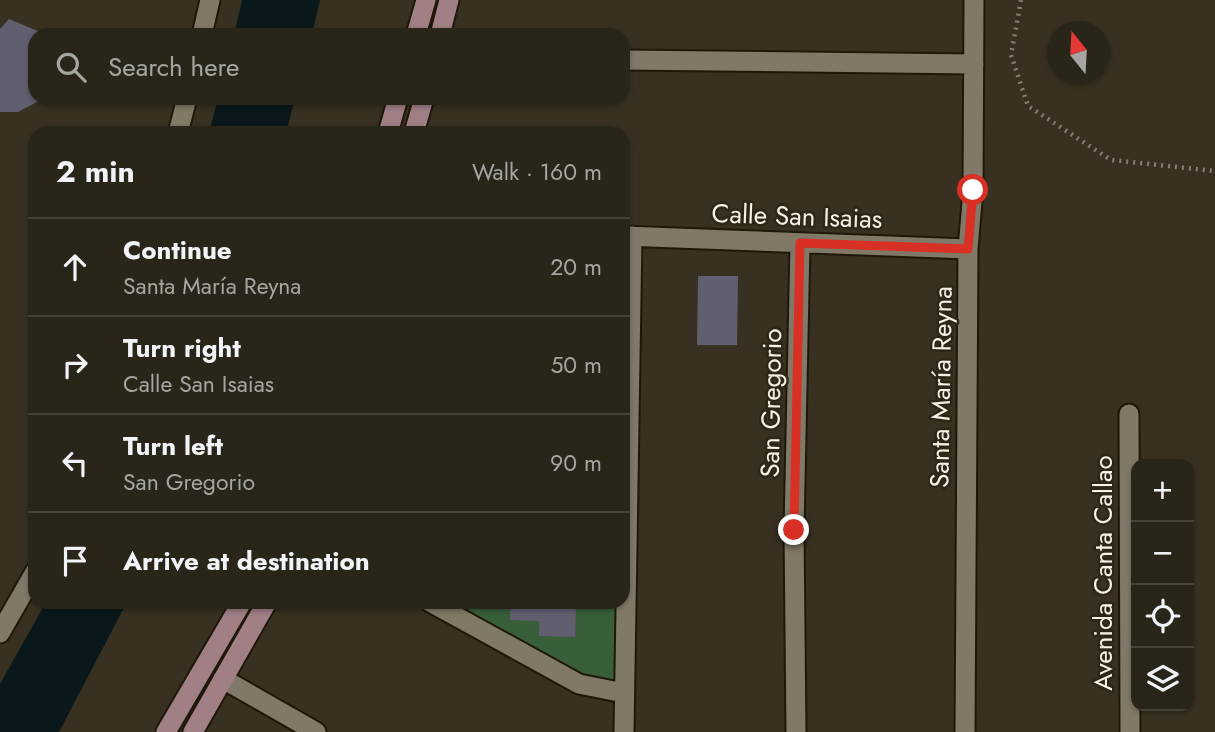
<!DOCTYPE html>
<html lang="en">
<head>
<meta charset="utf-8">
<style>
  body { margin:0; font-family:Jost,sans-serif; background:#322d22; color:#f1f3f6 }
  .controls { position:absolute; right:21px; bottom:21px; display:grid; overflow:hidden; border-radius:14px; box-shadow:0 2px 5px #0004 }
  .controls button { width:63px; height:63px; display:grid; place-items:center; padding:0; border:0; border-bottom:2px solid #464238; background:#2a2519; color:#f1f3f6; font:35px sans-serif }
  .compass { position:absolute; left:1047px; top:21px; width:63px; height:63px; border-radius:50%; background:#2a2519; box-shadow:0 2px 5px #0004; rotate:342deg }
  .stop { position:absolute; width:21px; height:21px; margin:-16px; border:5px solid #d93025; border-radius:50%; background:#fff }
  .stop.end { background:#d93025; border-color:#fff; box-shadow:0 2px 7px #0008 }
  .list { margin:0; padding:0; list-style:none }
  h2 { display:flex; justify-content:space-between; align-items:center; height:91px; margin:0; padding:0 28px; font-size:30px }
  h2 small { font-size:23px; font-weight:400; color:#a5a5a2 }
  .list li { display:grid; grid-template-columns:46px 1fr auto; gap:21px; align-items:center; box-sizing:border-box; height:98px; padding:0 28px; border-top:2px solid #464238 }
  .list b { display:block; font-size:26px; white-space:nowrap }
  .list p { margin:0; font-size:23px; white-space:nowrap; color:#a5a5a2 }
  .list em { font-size:23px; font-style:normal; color:#a5a5a2 }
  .icon { flex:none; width:38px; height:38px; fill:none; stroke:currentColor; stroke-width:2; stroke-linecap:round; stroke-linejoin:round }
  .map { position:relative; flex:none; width:1215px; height:732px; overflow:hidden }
  .search { position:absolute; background:#2a2519; box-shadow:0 2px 5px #0004; left:28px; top:28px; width:602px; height:77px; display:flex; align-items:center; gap:18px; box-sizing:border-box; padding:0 24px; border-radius:21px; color:#a5a5a2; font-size:26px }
  .panel { position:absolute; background:#2a2519; box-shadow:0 2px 5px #0004; left:28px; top:126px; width:602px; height:483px; border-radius:21px }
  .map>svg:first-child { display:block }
  .green { fill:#385e3a }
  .water { fill:#0b181b }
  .building { fill:#615e6f }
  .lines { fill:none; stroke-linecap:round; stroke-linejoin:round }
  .minor-casing { stroke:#1f1809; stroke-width:23 }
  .secondary-casing { stroke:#1f1809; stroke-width:23 }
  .path { stroke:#857e71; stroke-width:4.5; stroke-dasharray:2 5; stroke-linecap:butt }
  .minor { stroke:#817967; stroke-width:19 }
  .secondary { stroke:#a07f85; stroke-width:19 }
  .route { stroke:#d93025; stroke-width:9 }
  .labels { text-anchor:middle; stroke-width:5; stroke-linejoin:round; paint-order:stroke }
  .street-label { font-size:26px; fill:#f6f1e7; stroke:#2d2717 }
</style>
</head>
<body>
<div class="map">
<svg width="1215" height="732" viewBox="0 0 1215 732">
  <rect width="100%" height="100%" fill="#383121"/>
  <path class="green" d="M472,602H618L617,685L580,674L467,616Z"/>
  <path class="water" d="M242,0H320L312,35H234Z
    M218,98H295L286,133H209Z
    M46,602H127L59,732H0V684Z"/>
  <path class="building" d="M9,19L40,32L43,35H35V98H41L39,101L18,112H0V29Z
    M698,276H738L737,345H697Z
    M511,602H591L590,606L576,605L575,637L539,636V621L510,620Z"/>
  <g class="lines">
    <defs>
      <path id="minor" d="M202,35L210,0
        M623,60L974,64
        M178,133L187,98
        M623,236L968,249
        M1129,414L1130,732
        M430,602L579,684L624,693
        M0,633L35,572
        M223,679L316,732
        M624,732L632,236
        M796,732L794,530L800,243
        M965,732L968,249L973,190L974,0"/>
      <path id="secondary" d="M416,35L426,0
        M440,35L449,0
        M388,133L398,98
        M414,133L424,98
        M166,732L242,602
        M193,732L267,602"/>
    </defs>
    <use href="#minor" class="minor-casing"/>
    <use href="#secondary" class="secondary-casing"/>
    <path class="path" d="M1021,0L1011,55L1028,106L1111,160L1215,171"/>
    <use href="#minor" class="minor"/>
    <use href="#secondary" class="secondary"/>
  </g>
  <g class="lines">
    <path class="route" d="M794,530L800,243L968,249L973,190"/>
  </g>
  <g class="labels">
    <g class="street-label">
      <text transform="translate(797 216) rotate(2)" y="9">Calle San Isaias</text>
      <text transform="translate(941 387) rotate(-89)" y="9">Santa María Reyna</text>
      <text transform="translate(771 403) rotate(-89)" y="9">San Gregorio</text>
      <text transform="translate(1103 573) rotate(-90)" y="9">Avenida Canta Callao</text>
    </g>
  </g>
</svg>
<div class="controls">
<button>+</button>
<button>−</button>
<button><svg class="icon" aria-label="locate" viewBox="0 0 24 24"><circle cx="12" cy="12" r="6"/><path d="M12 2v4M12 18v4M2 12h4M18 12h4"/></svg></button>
<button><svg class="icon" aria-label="layers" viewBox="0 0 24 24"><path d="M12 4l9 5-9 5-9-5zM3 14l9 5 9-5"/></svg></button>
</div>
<svg class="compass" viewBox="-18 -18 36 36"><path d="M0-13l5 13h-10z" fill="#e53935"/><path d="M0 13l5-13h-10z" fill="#a5a5a2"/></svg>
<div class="stop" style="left:973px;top:190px"></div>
<div class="stop end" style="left:794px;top:530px"></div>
<div class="search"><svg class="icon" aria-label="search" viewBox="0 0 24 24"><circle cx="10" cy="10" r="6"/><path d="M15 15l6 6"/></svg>Search here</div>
<section class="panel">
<h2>2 min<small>Walk · 160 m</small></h2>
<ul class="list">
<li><svg class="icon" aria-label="ahead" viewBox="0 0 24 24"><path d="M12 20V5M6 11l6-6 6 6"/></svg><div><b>Continue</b><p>Santa María Reyna</p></div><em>20 m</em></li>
<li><svg class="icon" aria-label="right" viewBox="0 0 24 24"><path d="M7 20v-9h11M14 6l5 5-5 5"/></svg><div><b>Turn right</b><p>Calle San Isaias</p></div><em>50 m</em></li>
<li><svg class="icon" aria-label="left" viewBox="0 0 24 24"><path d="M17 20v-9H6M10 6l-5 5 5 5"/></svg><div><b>Turn left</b><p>San Gregorio</p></div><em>90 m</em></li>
<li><svg class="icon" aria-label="arrive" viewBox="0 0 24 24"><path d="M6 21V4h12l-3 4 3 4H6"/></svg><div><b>Arrive at destination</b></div></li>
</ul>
</section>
</div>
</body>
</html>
